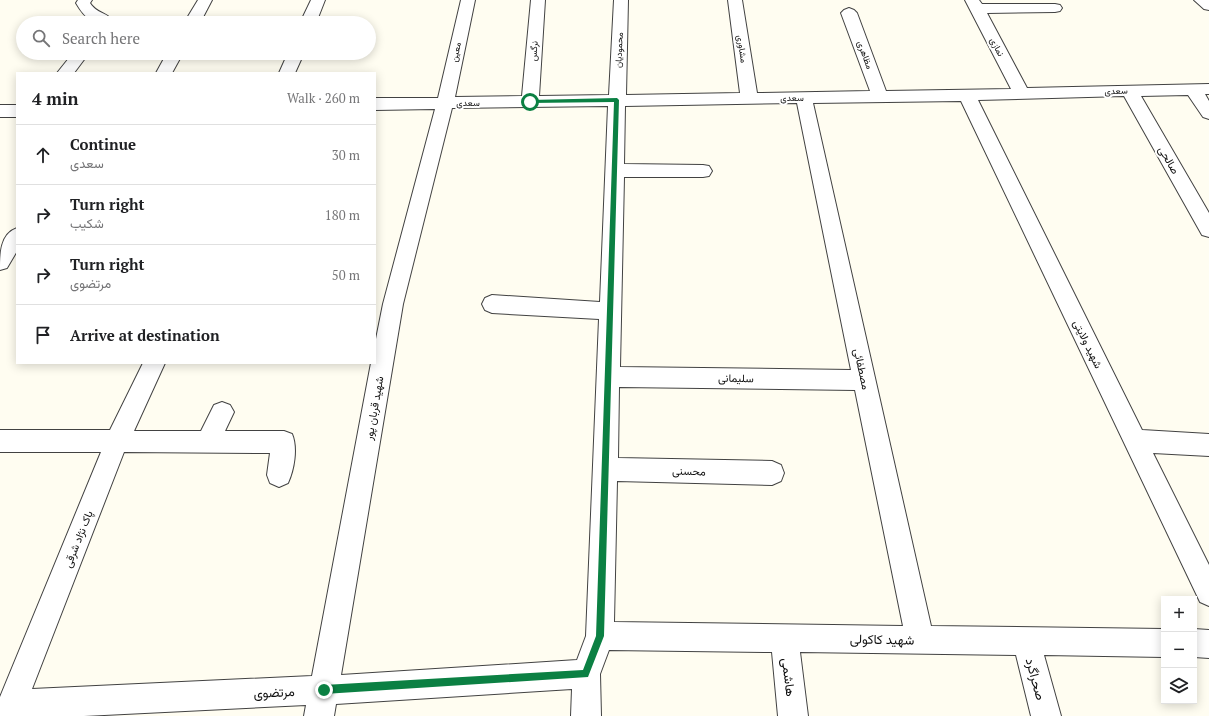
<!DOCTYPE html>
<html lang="en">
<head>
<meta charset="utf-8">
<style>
  body { margin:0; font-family:"PT Serif",Vazirmatn,serif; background:#f6f6f6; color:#202124 }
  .controls { position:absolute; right:12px; bottom:12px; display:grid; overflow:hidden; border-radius:0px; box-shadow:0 2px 10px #0003 }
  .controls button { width:36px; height:36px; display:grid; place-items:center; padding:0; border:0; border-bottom:1px solid #e0e0e0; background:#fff; color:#202124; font:20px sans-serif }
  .stop { position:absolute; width:12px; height:12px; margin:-9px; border:3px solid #0b8043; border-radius:50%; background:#fff }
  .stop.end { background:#0b8043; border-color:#fff; box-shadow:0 1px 4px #0008 }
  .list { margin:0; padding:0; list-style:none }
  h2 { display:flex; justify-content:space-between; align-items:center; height:52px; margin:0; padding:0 16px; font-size:17px }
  h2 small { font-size:13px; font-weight:400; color:#757577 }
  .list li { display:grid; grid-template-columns:26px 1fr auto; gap:12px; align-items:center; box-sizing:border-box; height:60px; padding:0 16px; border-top:1px solid #e0e0e0 }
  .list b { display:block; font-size:15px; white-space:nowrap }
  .list p { margin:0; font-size:13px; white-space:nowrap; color:#757577 }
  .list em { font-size:13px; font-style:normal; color:#757577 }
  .icon { flex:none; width:22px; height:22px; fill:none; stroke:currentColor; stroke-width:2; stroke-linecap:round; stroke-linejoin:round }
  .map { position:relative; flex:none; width:1209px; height:716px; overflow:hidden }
  .search { position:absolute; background:#fff; box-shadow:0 2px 10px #0003; left:16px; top:16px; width:360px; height:44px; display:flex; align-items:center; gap:10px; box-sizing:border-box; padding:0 14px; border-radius:22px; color:#757577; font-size:15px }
  .panel { position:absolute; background:#fff; box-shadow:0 2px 10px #0003; left:16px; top:72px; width:360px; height:292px; border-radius:0px }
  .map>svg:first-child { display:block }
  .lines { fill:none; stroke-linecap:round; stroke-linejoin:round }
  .minor-casing { stroke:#424242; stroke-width:2 }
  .minor { fill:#fff; fill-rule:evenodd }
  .route { fill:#0b8043 }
  .labels { text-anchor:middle; stroke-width:4; stroke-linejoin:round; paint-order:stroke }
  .far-street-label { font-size:9px; fill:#0f0f0f; stroke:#fff }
  .street-label { font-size:11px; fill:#0f0f0f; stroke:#fff }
  .near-street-label { font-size:13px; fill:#0f0f0f; stroke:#fff }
</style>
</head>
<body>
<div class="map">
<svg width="1209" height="716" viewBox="0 0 1209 716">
  <rect width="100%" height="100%" fill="#fffdf1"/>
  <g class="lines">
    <defs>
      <path id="minor" d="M78,0H92L90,3C97,14 107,12 113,21L111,23C92,23 86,20 76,3Z
        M198,0H212L200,23H184Z
        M311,0H325L316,23H300Z
        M461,0H475L455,97L522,96L531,0H545L539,96L609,95L614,0H628L626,95L740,93L728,0H742L757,93L870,91L841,13L844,10L849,8L854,10L857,13L886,91L1011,89L965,0H979L982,4H1055L1060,5L1062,8L1060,11L1055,12L987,13L1027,88L1209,84V94H1205L1209,101V119L1203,117L1188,95L1141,96L1209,213V237L1202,235L1124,96L978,100L1142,430L1209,434V456L1153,453L1209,565V606L1200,602L961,101L813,103L931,626L1164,629V657L1044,655L1061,716H1031L1016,655L800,652L808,716H778L772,652L609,650L600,674L601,716H571L572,689L336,704L334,716H304L306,705L84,716H0V697L101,452H0V430H110L143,363H165L134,431H201L214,405L222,402L230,405L234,412L225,431H284L292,434C298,448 294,470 288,483L279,487L270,483L267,475L270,453L124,452L32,689L312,676L371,363H375V344L383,304L435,109L375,110V98H438ZM797,103L851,370L620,367L624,177H703L709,176L712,171L709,166L703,165L624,164L625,106ZM608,106L600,302L492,295L485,298L482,304L485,310L492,313L599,319L586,636L577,660L341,675L403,304L452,108ZM619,387L855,390L903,626L614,622L617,481L772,485L781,481L784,473L781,465L772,461L618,458Z
        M1194,0H1209V10L1204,9Z
        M73,53H89L74,73H57Z
        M167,53H183L172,73H156Z
        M288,53H304L295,73H279Z
        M0,105H17V117H0Z
        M17,228V251L7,268L0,270C0,254 0,234 17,228Z
        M1194,629L1209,630V658L1194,657Z"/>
    </defs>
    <use href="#minor" class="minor-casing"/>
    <use href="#minor" class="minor"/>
  </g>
  <path class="route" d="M617,98L619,100L604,636L588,677L324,694L321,693L320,690L321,687L324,685L583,670L596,636L614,102L530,103L528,102L530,100Z"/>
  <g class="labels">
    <g class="far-street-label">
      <text transform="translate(997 47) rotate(62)" y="3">نمازی</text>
      <text transform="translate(742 49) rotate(82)" y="3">مشاوری</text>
      <text transform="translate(619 50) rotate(-87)" y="3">محمودیان</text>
      <text transform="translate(534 51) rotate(-86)" y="3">نرگس</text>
      <text transform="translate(456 52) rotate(-78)" y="3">معین</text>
      <text transform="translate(865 55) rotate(70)" y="3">مظاهری</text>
      <text transform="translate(1116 91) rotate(-2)" y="3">سعدی</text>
      <text transform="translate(792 98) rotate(-1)" y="3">سعدی</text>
      <text transform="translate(468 103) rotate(-1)" y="3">سعدی</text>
    </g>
    <g class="street-label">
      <text transform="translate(1169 160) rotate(60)" y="4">صالحی</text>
      <text transform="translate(1088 344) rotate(64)" y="4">شهید ولایتی</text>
      <text transform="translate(862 369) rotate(78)" y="4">مصطفائی</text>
      <text transform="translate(736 378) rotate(1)" y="4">سلیمانی</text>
      <text transform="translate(374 408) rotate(-80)" y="4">شهید قربان پور</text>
      <text transform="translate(689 471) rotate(2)" y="4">محسنی</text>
      <text transform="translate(78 539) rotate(-68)" y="4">پاک نژاد شرقی</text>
    </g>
    <g class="near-street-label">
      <text transform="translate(882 639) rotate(1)" y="5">شهید کاکولی</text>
      <text transform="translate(789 677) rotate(83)" y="5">هاشمی</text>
      <text transform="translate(1036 679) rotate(75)" y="5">صحراگرد</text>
      <text transform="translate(274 692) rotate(-3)" y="5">مرتضوی</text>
    </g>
  </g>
</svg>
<div class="controls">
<button>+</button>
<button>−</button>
<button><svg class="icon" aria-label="layers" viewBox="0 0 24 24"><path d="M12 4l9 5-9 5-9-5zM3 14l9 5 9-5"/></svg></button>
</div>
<div class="stop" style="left:530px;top:102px"></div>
<div class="stop end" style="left:324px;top:690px"></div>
<div class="search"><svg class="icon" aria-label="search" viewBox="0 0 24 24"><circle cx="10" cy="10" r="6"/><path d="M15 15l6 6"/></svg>Search here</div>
<section class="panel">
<h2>4 min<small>Walk · 260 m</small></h2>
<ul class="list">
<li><svg class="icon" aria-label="ahead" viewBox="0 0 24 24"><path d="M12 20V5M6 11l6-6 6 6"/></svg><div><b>Continue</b><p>سعدی</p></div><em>30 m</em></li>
<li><svg class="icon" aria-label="right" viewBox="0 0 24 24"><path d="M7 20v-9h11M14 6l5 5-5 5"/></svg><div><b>Turn right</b><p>شکیب</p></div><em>180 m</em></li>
<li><svg class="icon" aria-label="right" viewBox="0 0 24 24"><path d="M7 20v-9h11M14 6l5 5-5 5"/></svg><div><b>Turn right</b><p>مرتضوی</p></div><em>50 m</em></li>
<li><svg class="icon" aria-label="arrive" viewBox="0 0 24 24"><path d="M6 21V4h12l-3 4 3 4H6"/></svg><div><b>Arrive at destination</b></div></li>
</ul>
</section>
</div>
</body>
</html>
